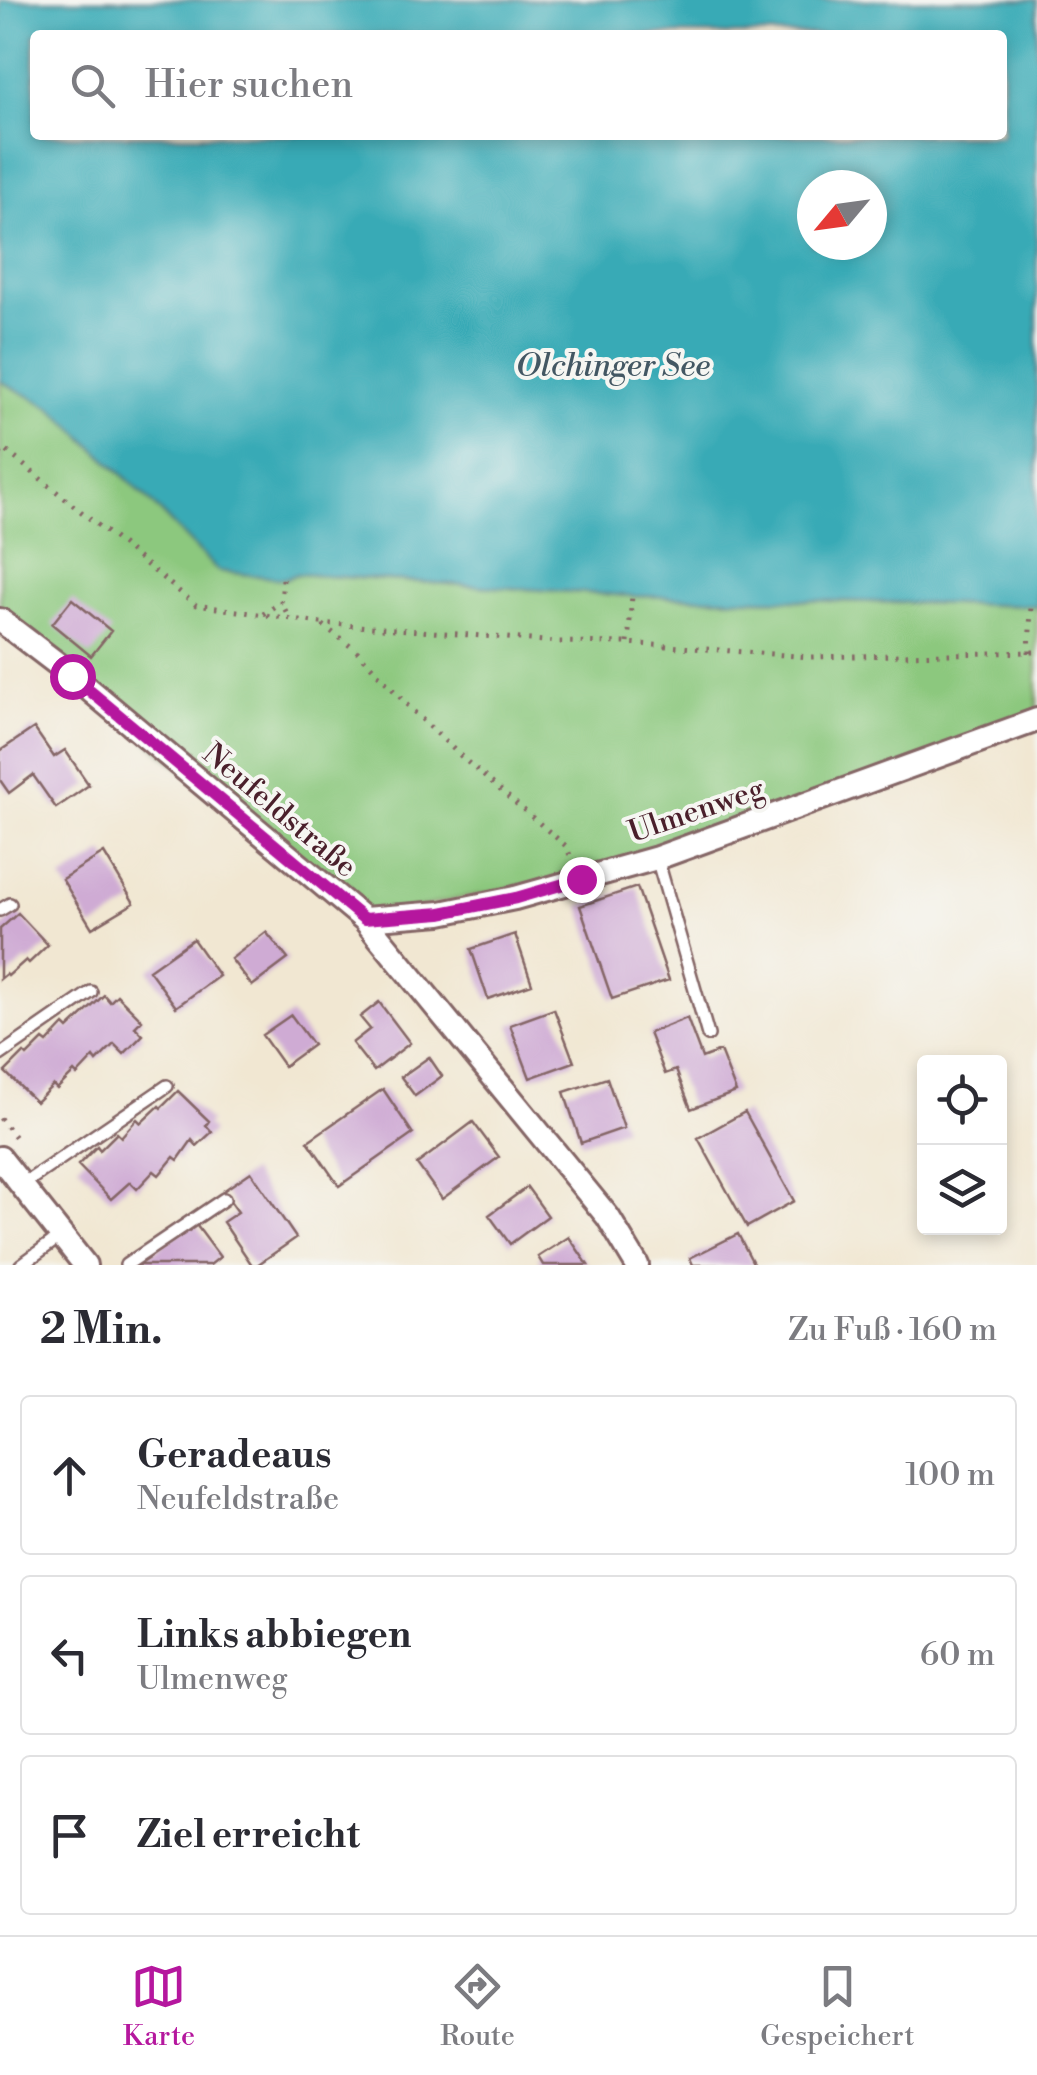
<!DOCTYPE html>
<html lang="de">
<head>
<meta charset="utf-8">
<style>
  body { margin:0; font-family:"Libre Bodoni",serif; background:#f7f7f7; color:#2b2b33 }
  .controls { position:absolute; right:30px; bottom:30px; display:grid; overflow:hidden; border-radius:10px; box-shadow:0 5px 15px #0003 }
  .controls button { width:90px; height:90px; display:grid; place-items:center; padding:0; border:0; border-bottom:2px solid #e1e1e2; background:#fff; color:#2b2b33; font:50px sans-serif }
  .compass { position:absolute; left:797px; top:170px; width:90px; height:90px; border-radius:50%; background:#fff; box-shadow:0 5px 15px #0003; rotate:241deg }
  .stop { position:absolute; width:30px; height:30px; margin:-22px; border:8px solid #b5179e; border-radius:50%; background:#fff }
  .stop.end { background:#b5179e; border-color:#fff; box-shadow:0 2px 10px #0008 }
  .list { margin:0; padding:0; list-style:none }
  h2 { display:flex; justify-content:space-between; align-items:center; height:130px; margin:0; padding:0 40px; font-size:42px }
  h2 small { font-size:32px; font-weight:400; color:#7c7c81 }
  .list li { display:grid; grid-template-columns:65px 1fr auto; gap:30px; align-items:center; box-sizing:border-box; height:160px; margin:0 20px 20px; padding:0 20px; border:2px solid #e1e1e2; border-radius:10px }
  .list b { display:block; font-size:38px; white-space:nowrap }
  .list p { margin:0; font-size:32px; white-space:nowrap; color:#7c7c81 }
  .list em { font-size:32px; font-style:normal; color:#7c7c81 }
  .icon { flex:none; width:55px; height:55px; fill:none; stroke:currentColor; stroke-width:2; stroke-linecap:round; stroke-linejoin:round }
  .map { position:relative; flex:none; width:1037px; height:1265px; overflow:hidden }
  .search { position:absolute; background:#fff; box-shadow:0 5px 15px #0003; left:30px; right:30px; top:30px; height:110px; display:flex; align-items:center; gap:25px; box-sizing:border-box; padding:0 35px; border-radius:10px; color:#7c7c81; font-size:38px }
  .sheet { height:670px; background:#fff }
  nav { display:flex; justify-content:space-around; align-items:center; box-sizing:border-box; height:140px; border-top:2px solid #e1e1e2; background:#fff; font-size:28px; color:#7c7c81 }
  nav a { display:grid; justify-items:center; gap:5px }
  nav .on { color:#b5179e }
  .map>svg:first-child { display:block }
  .green { fill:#8cc87e; stroke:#6b7454; stroke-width:2.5 }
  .water { fill:#39aab6; stroke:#426470; stroke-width:2.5; fill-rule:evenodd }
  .building { fill:#cfabd4 }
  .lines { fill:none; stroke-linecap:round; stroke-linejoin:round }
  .lane-casing { stroke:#846565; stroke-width:16 }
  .street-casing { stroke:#846565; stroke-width:28 }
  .path { stroke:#846565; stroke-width:5; stroke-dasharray:2.5 8; stroke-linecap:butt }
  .lane { stroke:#fff; stroke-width:11 }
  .street { stroke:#fff; stroke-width:22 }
  .route { stroke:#b5179e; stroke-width:12 }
  .labels { text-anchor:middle; stroke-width:8; stroke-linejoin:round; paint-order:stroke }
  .street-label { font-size:30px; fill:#4a1f2b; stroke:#f6f6f2 }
  .water-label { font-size:32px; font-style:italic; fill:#435763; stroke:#f6f6f2 }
</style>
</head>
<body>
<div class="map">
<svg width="1037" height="1265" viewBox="0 0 1037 1265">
  <rect width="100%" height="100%" fill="#f6f6f2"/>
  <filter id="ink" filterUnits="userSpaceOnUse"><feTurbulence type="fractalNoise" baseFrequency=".01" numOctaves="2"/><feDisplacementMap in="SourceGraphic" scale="20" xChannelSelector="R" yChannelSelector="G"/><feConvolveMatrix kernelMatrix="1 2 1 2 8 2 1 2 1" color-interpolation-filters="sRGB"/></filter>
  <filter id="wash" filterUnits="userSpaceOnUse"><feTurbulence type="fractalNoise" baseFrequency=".0048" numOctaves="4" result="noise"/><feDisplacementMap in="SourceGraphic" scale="40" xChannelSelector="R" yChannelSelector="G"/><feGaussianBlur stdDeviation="2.25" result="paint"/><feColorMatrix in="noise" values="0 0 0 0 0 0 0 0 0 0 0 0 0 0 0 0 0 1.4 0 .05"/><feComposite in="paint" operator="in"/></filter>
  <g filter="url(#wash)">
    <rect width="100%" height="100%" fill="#f1e7d2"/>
    <path class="green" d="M0,381L52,408L143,494L218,571L283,579L297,574L632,596L1037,606V720L657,858L364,919L0,620Z"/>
    <path class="water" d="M0,0H1037V606L632,596L297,574L283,579L218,571L143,494L52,408L0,381ZM35,35H1002V135H35ZM812,185H872V245H812Z"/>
    <g id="blocks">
      <path class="building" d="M72,599L111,631L91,656L52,624Z
        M34,728L54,757L65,750L89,785L56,808L33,775L9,793L0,780V751Z
        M104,853L134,903L92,928L62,879Z
        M637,887L669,980L612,999L580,906Z
        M18,913L48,945L29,963L26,960L8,976L6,974L0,979V929Z
        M266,932L288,959L252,986L231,959Z
        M515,934L532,984L488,999L471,949Z
        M193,939L219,976L176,1007L149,970Z
        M104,995L110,1002L117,995L142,1020L135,1027L143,1035L124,1054L114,1044L97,1061L94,1057L77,1075L74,1072L57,1089L53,1085L36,1102L5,1072L24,1053L27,1056L43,1040L47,1043L64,1025L68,1029Z
        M379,1002L410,1043L374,1071L352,1043L370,1029L360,1017Z
        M554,1009L574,1062L530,1078L510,1025Z
        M291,1015L313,1045L284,1066L262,1035Z
        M687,1018L702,1058L720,1051L736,1092L691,1109L676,1070L665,1074L649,1033Z
        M429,1057L442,1076L415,1096L401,1077Z
        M607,1078L624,1128L581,1143L564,1092Z
        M383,1089L413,1134L339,1186L308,1141Z
        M178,1091L209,1121L206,1125L212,1132L197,1146L192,1140L178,1160L174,1157L159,1175L154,1171L137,1189L130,1182L111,1199L78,1165L97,1146L100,1150L117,1133L121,1137L137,1119L141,1123L159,1106L161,1108Z
        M745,1112L794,1201L747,1227L698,1138Z
        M473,1122L499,1157L442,1199L417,1164Z
        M251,1172L296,1238L257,1265H252L223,1222L238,1212L223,1191Z
        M527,1187L548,1216L510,1244L489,1215Z
        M194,1222L220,1257L210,1265H135Z
        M738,1234L754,1265H693L690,1258Z
        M569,1237L588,1265H543L538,1257Z"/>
    </g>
  </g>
  <g filter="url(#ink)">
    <use href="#blocks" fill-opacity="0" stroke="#846565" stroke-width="2.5"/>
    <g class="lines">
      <defs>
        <path id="lane" d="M657,858L708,1035
          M0,910L10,904
          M0,1055L91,992
          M22,1185L167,1086
          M21,1265L62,1235
          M126,1265L224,1199"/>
        <path id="street" d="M0,620L72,675L364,919L608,1217L637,1265
          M364,919L441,913L515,898L657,858L1037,720
          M0,1158L85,1265"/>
      </defs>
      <use href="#lane" class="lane-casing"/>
      <use href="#street" class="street-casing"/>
      <path class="path" d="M0,454L4,449L196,605L320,623L557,642L628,643L810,657L1037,652
        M283,579L281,602L290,619
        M263,614L281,602
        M323,625L358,652L409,707L465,760L566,846L572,860
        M628,643L632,596
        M1029,653L1031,606
        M0,1118L17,1140"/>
      <use href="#lane" class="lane"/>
      <use href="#street" class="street"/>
    </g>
  </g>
  <g class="lines" filter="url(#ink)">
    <path class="route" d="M72,676L364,919L441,913L516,898L581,879"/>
  </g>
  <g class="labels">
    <g class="street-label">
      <text transform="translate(280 810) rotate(40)" y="10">Neufeldstraße</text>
      <text transform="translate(696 810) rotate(-19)" y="10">Ulmenweg</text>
    </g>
    <g class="water-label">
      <text x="613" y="376">Olchinger See</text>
    </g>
  </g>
</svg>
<div class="controls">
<button><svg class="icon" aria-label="locate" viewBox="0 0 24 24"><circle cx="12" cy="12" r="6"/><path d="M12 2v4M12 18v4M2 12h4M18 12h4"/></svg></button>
<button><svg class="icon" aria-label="layers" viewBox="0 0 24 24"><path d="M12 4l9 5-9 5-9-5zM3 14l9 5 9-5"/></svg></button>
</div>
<svg class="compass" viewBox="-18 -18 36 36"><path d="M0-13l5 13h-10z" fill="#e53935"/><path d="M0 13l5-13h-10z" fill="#7c7c81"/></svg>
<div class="stop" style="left:72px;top:676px"></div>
<div class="stop end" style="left:581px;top:879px"></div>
<div class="search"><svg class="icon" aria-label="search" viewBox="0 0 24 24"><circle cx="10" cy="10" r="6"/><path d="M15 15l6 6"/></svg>Hier suchen</div>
</div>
<section class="sheet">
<h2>2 Min.<small>Zu Fuß · 160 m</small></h2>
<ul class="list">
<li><svg class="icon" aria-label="ahead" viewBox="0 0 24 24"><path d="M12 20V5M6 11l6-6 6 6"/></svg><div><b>Geradeaus</b><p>Neufeldstraße</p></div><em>100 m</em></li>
<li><svg class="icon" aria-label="left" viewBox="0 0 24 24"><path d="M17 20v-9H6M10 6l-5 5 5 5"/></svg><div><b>Links abbiegen</b><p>Ulmenweg</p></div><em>60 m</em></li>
<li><svg class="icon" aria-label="arrive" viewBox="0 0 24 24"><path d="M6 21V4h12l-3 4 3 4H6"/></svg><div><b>Ziel erreicht</b></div></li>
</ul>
</section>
<nav>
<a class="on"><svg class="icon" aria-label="map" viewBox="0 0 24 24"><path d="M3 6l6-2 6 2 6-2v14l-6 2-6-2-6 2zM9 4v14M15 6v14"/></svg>Karte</a>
<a><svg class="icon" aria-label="directions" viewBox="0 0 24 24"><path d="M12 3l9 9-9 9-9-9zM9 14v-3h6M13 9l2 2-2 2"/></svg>Route</a>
<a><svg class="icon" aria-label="saved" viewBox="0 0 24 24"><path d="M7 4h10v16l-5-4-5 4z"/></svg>Gespeichert</a>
</nav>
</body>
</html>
